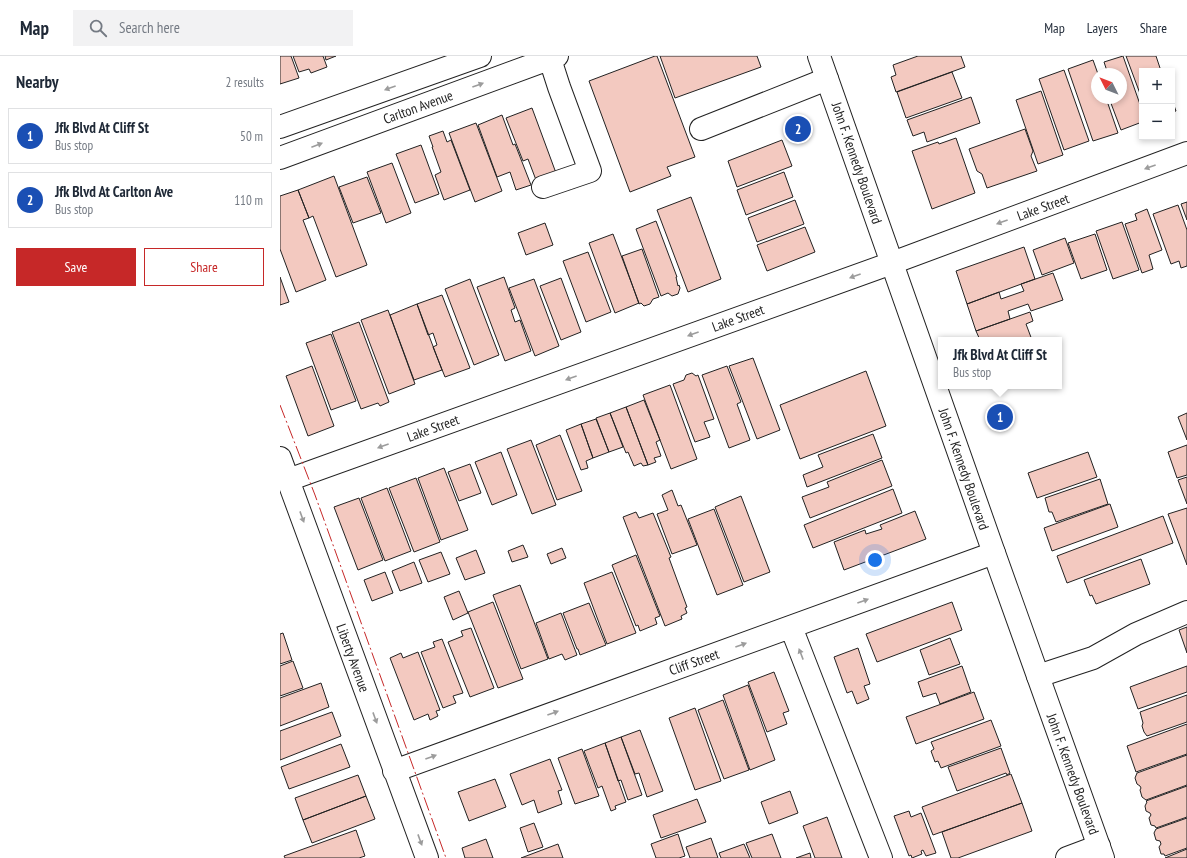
<!DOCTYPE html>
<html lang="en">
<head>
<meta charset="utf-8">
<style>
  body { margin:0; font-family:"PT Sans Narrow",sans-serif; background:#f2f2f3; color:#1f2937 }
  .controls { position:absolute; right:12px; top:12px; display:grid; overflow:hidden; border-radius:0px; box-shadow:0 2px 6px #0003 }
  .controls button { width:36px; height:36px; display:grid; place-items:center; padding:0; border:0; border-bottom:1px solid #e0e1e3; background:#fff; color:#1f2937; font:20px sans-serif }
  .compass { position:absolute; left:811px; top:12px; width:36px; height:36px; border-radius:50%; background:#fff; box-shadow:0 2px 6px #0003; rotate:312deg }
  .you { position:absolute; left:595px; top:504px; width:14px; height:14px; margin:-10px; border:3px solid #fff; border-radius:50%; background:#1a73e8; box-shadow:0 0 0 6px #1a73e833 }
  .badge { display:grid; place-items:center; width:26px; height:26px; border-radius:50%; background:#c62828; color:#fff; font-size:13px; font-weight:700 }
  .pin { position:absolute; translate:-50% -50%; border:2px solid #fff; box-shadow:0 1px 4px #0006 }
  .popup { position:absolute; left:658px; top:281px; width:124px; height:52px; box-sizing:border-box; display:grid; place-content:center; border-radius:0px; background:#fff; filter:drop-shadow(0 1px 3px #0005); font-size:13px; white-space:nowrap; color:#747a83 }
  .popup b { font-size:15px; color:#1f2937 }
  .popup::after { content:''; position:absolute; left:50%; top:100%; margin-left:-8px; border:8px solid transparent; border-top-color:#fff }
  .list { margin:0; padding:0; list-style:none }
  h2 { display:flex; justify-content:space-between; align-items:center; height:52px; margin:0; padding:0 16px; font-size:17px }
  h2 small { font-size:13px; font-weight:400; color:#747a83 }
  .list li { display:grid; grid-template-columns:26px 1fr auto; gap:12px; align-items:center; box-sizing:border-box; height:56px; margin:0 8px 8px; padding:0 8px; border:1px solid #e0e1e3; border-radius:0px }
  .list b { display:block; font-size:15px; white-space:nowrap }
  .list p { margin:0; font-size:13px; white-space:nowrap; color:#747a83 }
  .list em { font-size:13px; font-style:normal; color:#747a83 }
  .actions { display:flex; gap:8px; padding:12px 16px }
  .actions a { flex:1; padding:9px 0; border:1px solid #c62828; border-radius:0px; text-align:center; font-size:14px; color:#c62828 }
  .actions .main { background:#c62828; color:#fff }
  .icon { flex:none; width:22px; height:22px; fill:none; stroke:currentColor; stroke-width:2; stroke-linecap:round; stroke-linejoin:round }
  .map { position:relative; flex:none; width:907px; height:802px; overflow:hidden }
  header { display:flex; align-items:center; gap:24px; box-sizing:border-box; height:56px; padding:0 20px; background:#fff; border-bottom:1px solid #e0e1e3 }
  header strong { font-size:19px }
  nav { display:flex; gap:22px; margin-inline-start:auto; font-size:14px }
  .search { width:280px; height:36px; background:#f2f2f3; display:flex; align-items:center; gap:10px; box-sizing:border-box; padding:0 14px; border-radius:0px; color:#747a83; font-size:15px }
  main { display:flex }
  aside { flex:1; background:#fff }
  .map>svg:first-child { display:block }
  .building { fill:#f3c9c0; stroke:#222 }
  .lines { fill:none; stroke-linecap:round; stroke-linejoin:round }
  .minor-casing { stroke:#222; stroke-width:24 }
  .major-casing { stroke:#222; stroke-width:24 }
  .minor { stroke:#fff; stroke-width:22 }
  .major { stroke:#fff; stroke-width:22 }
  .power { stroke:#c62828; stroke-width:1; stroke-dasharray:14 3 2 3; stroke-linecap:butt }
  .oneway { fill:#9c9c9c }
  .labels { text-anchor:middle; stroke-width:3; stroke-linejoin:round; paint-order:stroke }
  .street-label { font-size:14px; fill:#222; stroke:#fff }
</style>
</head>
<body>
<header>
<strong>Map</strong>
<div class="search"><svg class="icon" aria-label="search" viewBox="0 0 24 24"><circle cx="10" cy="10" r="6"/><path d="M15 15l6 6"/></svg>Search here</div>
<nav><a>Map</a><a>Layers</a><a>Share</a></nav>
</header>
<main>
<aside>
<h2>Nearby<small>2 results</small></h2>
<ul class="list">
<li><span class="badge" style="background:#1a4fb4">1</span><div><b>Jfk Blvd At Cliff St</b><p>Bus stop</p></div><em>50 m</em></li>
<li><span class="badge" style="background:#1a4fb4">2</span><div><b>Jfk Blvd At Carlton Ave</b><p>Bus stop</p></div><em>110 m</em></li>
</ul>
<div class="actions"><a class="main">Save</a><a>Share</a></div>
</aside>
<div class="map">
<svg width="907" height="802" viewBox="0 0 907 802">
  <rect width="100%" height="100%" fill="#fff"/>
  <path class="building" d="M0,0H11L19,22L0,28Z
    M13,0H43L47,11L31,17L29,13L19,16Z
    M45,0H56L46,4Z
    M375,0H377L415,101L387,111L391,120L350,136L309,25Z
    M380,0H477L481,11L395,42Z
    M638,0H681L685,11L616,36L611,21L616,19L613,9Z
    M843,0L862,54V66L841,74L829,42H841V18H828L824,6Z
    M846,0H876L881,15H862V43Z
    M813,4L818,18L817,42H826L838,77L813,85L788,13Z
    M784,14L809,85L784,94L759,23Z
    M672,16L682,42L626,62L617,36Z
    M761,35L783,99L758,108L736,44Z
    M691,41L700,67L647,86L644,76L633,80L627,64Z
    M892,44L896,55L892,56Z
    M252,52L276,117L256,124L248,103L243,105L226,62Z
    M222,59L233,89L235,88L251,129L236,134L230,116L217,121L198,69Z
    M196,67L222,135L195,146L169,77Z
    M745,73L753,95L751,100L757,115L707,132L702,118L697,115L689,93Z
    M163,75L167,86L171,84L190,134L164,144L155,119L161,116L152,91H153L149,80Z
    M676,82L695,137L652,153L632,95L658,86L659,88Z
    M502,84L512,110L457,131L448,105Z
    M141,89L159,138L135,147L116,98Z
    M112,107L131,157L106,167L87,116Z
    M504,116L513,141L466,159L457,134Z
    M54,120L87,209L56,221L33,160L29,162L18,134Z
    M87,121L101,157L73,167L59,131Z
    M18,134L29,162L23,164L46,224L16,236L0,193V140Z
    M411,141L441,223L408,236L377,154Z
    M515,144L524,168L477,186L468,162Z
    M907,146V164L901,148Z
    M898,149L907,174V210L901,212L899,205L891,208L873,158Z
    M867,153L882,194L869,199L873,213L862,217L845,168L857,164L855,158Z
    M376,165L397,221H396L398,230L399,229L400,232L398,238L392,240L388,237L381,240L356,173Z
    M842,166L859,214L833,223L816,175Z
    M265,167L273,189L246,199L238,177Z
    M525,171L535,196L487,215L477,189Z
    M333,178L359,247L335,257L309,187Z
    M815,178L827,214L801,223L788,187Z
    M785,182L794,207L762,219L753,194Z
    M744,191L755,223L687,248L676,215Z
    M362,193L379,241L373,243L370,248L364,250L361,247L359,248L342,200Z
    M308,196L331,256L306,266L283,205Z
    M773,217L783,244L751,255L748,248L728,255L730,263L696,275L687,248L719,236L721,243L744,235L741,228Z
    M0,221L9,246L0,249Z
    M224,221L235,252L231,254L235,266L240,264L251,295L225,305L197,231Z
    M281,222L301,276L281,284L260,230Z
    M190,223L219,299L194,309L165,233Z
    M254,223L279,290L255,300L229,232Z
    M162,239L190,312L165,321L153,291L157,289L153,277L148,279L137,248Z
    M137,248L162,314L134,324L110,259Z
    M108,254L135,328L109,338L81,264Z
    M750,256L753,265L746,268L752,284H700L696,275Z
    M79,266L109,346L100,350L98,347L81,353L52,276Z
    M51,278L76,345L51,354L26,287Z
    M473,302L500,374L477,383L449,310Z
    M32,310L54,370L28,380L6,320Z
    M447,310L461,346L457,348L470,384L449,392L422,319Z
    M586,315L606,370L520,403L500,349Z
    M412,317L416,320L418,319L434,363L424,366L430,381L415,386L393,328L404,324L406,319Z
    M390,329L417,403L391,413L363,339Z
    M364,344L380,384L376,386L381,400L374,402L376,406L368,409L346,351Z
    M346,351L368,409L363,410L361,407L354,410L348,396L346,397L330,357Z
    M330,357L343,391L329,396L316,362Z
    M907,357V384L898,361Z
    M316,363L329,396L313,402L301,368Z
    M301,368L313,402L306,405L308,412L301,414L286,374Z
    M593,378L602,402L527,431L523,419L543,411L538,399Z
    M280,379L302,435L277,444L256,389Z
    M251,384L276,449L252,458L227,393Z
    M907,389V419L897,422L888,396Z
    M221,396L237,439L212,449L195,406Z
    M808,396L817,421L757,442L748,417Z
    M602,404L612,430L530,462L522,441L549,431L547,426Z
    M190,408L201,437L179,445L168,416Z
    M164,412L188,474L161,484L138,422Z
    M907,421V448L898,424Z
    M136,422L160,486L134,496L109,432Z
    M820,423L828,448L776,466L772,456H769L765,442Z
    M107,432L131,495L105,505L81,442Z
    M613,433L622,457L533,492L524,469Z
    M392,434L398,450L401,449L417,489L392,498L377,458L388,454L382,439Z
    M461,440L490,516L464,526L435,451Z
    M79,442L103,504L78,514L54,451Z
    M830,448L838,471L772,495L764,472Z
    M907,452V509L888,458Z
    M434,453L463,529L437,539L408,463Z
    M635,455L646,483L564,514L554,486L585,474L586,478L602,473L600,469Z
    M356,456L359,462L373,457L391,501L389,502L407,551L405,552L407,557L401,560L402,563L385,570L343,461Z
    M883,460L893,487L787,527L777,500Z
    M243,489L248,501L232,506L228,495Z
    M282,492L286,502L271,508L267,498Z
    M196,494L205,517L185,524L176,502Z
    M161,496L170,518L148,526L139,504Z
    M356,499L380,560L375,562L377,568L360,575L358,569L356,570L332,509Z
    M861,503L870,528L816,548L812,539L810,540L804,524Z
    M134,506L142,527L120,535L112,515Z
    M105,516L113,537L92,545L84,524Z
    M332,516L356,577L327,588L304,527Z
    M240,529L268,603L241,613L213,539Z
    M179,535L188,557L173,564L164,541Z
    M213,546L243,623L218,632L188,556Z
    M672,546L682,574L597,606L586,578Z
    M309,547L326,589L300,599L298,593H297L283,557Z
    M281,557L297,599L285,604L282,598L269,603L256,567Z
    M907,571V597L899,574Z
    M191,572L214,632L190,641L168,586L183,580L181,575Z
    M3,577L12,604L0,608V578Z
    M670,582L680,608L649,619L640,594Z
    M162,583L183,637L173,640L176,647L163,652L141,596L155,591L153,586Z
    M578,592L590,628L584,630L589,643L577,648L572,635L567,637L554,601Z
    M138,596L160,654L156,655L158,660L150,664L148,658L134,664L110,602L121,597L123,602Z
    M13,605L23,632L0,640V610Z
    M682,610L691,636L660,648L656,637L643,641L638,626Z
    M907,610V636L858,653L850,631Z
    M494,616L509,655L503,657L507,668L487,676L468,626Z
    M41,627L49,651L0,670V642Z
    M468,629L495,704L470,714L443,639Z
    M694,636L704,663L636,688L626,661Z
    M907,639V666L867,680L864,676L862,670L863,667L860,656Z
    M443,644L469,714L444,723L418,654Z
    M415,652L441,725L415,734L389,662Z
    M52,656L61,680L0,704V675Z
    M711,664L721,690L661,712L658,705L655,706L651,695L654,693L651,686Z
    M907,668V698L856,716L847,690Z
    M360,674L383,735L367,741L359,717L355,718L341,681Z
    M341,681L362,739L348,744L341,724L338,725L325,687Z
    M325,687L346,746L335,750L336,753L331,755L322,730L318,732L304,695Z
    M61,688L70,711L9,733L1,711Z
    M721,692L730,717L727,719L726,717L677,735L668,711Z
    M302,693L319,740L295,748L278,702Z
    M907,699V729L866,744L862,741L860,734L861,732L860,730L857,728L855,722L857,717Z
    M270,703L282,734L278,735L282,748L258,757L254,744L242,749L230,718Z
    M731,718L742,747L653,779L642,751Z
    M78,719L86,740L23,764L15,742Z
    M215,723L226,751L189,765L178,736Z
    M907,730V761L876,772L875,770L871,769L869,762L871,759L870,757L866,755L865,750L867,746L866,745Z
    M510,735L518,757L489,768L481,746Z
    M86,740L95,763L32,787L23,764Z
    M417,743L426,766L381,782L373,759Z
    M742,747L752,775L678,802H671L662,776Z
    M629,755L631,761L641,757L656,797L646,800L643,794L641,795L642,798L632,802L631,799L629,800L614,760Z
    M547,761L562,802H535L523,770Z
    M907,762V792L885,800L884,798H881L879,791L881,788L880,785L876,784L874,777L876,773Z
    M254,767L263,791L248,796L240,772Z
    M76,774L85,800L79,802H5L4,800Z
    M398,778L405,800L399,802H376L371,788Z
    M492,778L501,802H472L466,787Z
    M431,782L438,802H410L406,791Z
    M206,783L213,802H185L182,792Z
    M278,788L283,802H241Z
    M464,788L470,802H441L439,797Z
    M907,793V802H885Z
    M530,797L531,802H516Z"/>
  <g class="lines">
    <defs>
      <path id="minor" d="M0,71L200,0
        M421,73L547,23
        M0,102L277,0
        M263,131L310,115L279,31L270,3
        M0,402L147,802
        M8,424L612,207L907,97
        M511,571L601,802
        M758,620L813,602L856,578L907,556
        M114,715L714,497
        M787,802L819,790"/>
      <path id="major" d="M539,0L714,497L823,802"/>
    </defs>
    <use href="#minor" class="minor-casing"/>
    <use href="#major" class="major-casing"/>
    <use href="#minor" class="minor"/>
    <use href="#major" class="major"/>
    <path class="power" d="M0,349L35,439L166,802"/>
  </g>
  <defs><path id="oneway-solid" d="M-6-.8H1V-3.2L6.5 0L1 3.2V.8H-6Z"/></defs>
  <g class="oneway">
    <use href="#oneway-solid" transform="translate(198 29) rotate(-20)"/>
    <use href="#oneway-solid" transform="translate(110 32) rotate(160)"/>
    <use href="#oneway-solid" transform="translate(37 89) rotate(-21)"/>
    <use href="#oneway-solid" transform="translate(870 111) rotate(160)"/>
    <use href="#oneway-solid" transform="translate(722 166) rotate(160)"/>
    <use href="#oneway-solid" transform="translate(575 220) rotate(160)"/>
    <use href="#oneway-solid" transform="translate(413 278) rotate(160)"/>
    <use href="#oneway-solid" transform="translate(291 322) rotate(160)"/>
    <use href="#oneway-solid" transform="translate(103 390) rotate(160)"/>
    <use href="#oneway-solid" transform="translate(22 461) rotate(70)"/>
    <use href="#oneway-solid" transform="translate(583 545) rotate(-20)"/>
    <use href="#oneway-solid" transform="translate(461 589) rotate(-20)"/>
    <use href="#oneway-solid" transform="translate(521 598) rotate(-111)"/>
    <use href="#oneway-solid" transform="translate(273 657) rotate(-20)"/>
    <use href="#oneway-solid" transform="translate(95 662) rotate(70)"/>
    <use href="#oneway-solid" transform="translate(151 701) rotate(-20)"/>
    <use href="#oneway-solid" transform="translate(140 784) rotate(70)"/>
  </g>
  <g class="labels">
    <g class="street-label">
      <text transform="translate(138 51) rotate(-20)" y="5">Carlton Avenue</text>
      <text transform="translate(577 107) rotate(71)" y="5">John F. Kennedy Boulevard</text>
      <text transform="translate(763 151) rotate(-20)" y="5">Lake Street</text>
      <text transform="translate(458 262) rotate(-20)" y="5">Lake Street</text>
      <text transform="translate(153 372) rotate(-20)" y="5">Lake Street</text>
      <text transform="translate(684 413) rotate(71)" y="5">John F. Kennedy Boulevard</text>
      <text transform="translate(73 602) rotate(70)" y="5">Liberty Avenue</text>
      <text transform="translate(414 606) rotate(-20)" y="5">Cliff Street</text>
      <text transform="translate(793 718) rotate(70)" y="5">John F. Kennedy Boulevard</text>
    </g>
  </g>
</svg>
<div class="controls">
<button>+</button>
<button>−</button>
</div>
<svg class="compass" viewBox="-18 -18 36 36"><path d="M0-13l5 13h-10z" fill="#e53935"/><path d="M0 13l5-13h-10z" fill="#747a83"/></svg>
<div class="you"></div>
<div class="pin badge" style="left:720px;top:361px;background:#1a4fb4">1</div>
<div class="popup"><b>Jfk Blvd At Cliff St</b>Bus stop</div>
<div class="pin badge" style="left:518px;top:73px;background:#1a4fb4">2</div>
</div>
</main>
</body>
</html>
